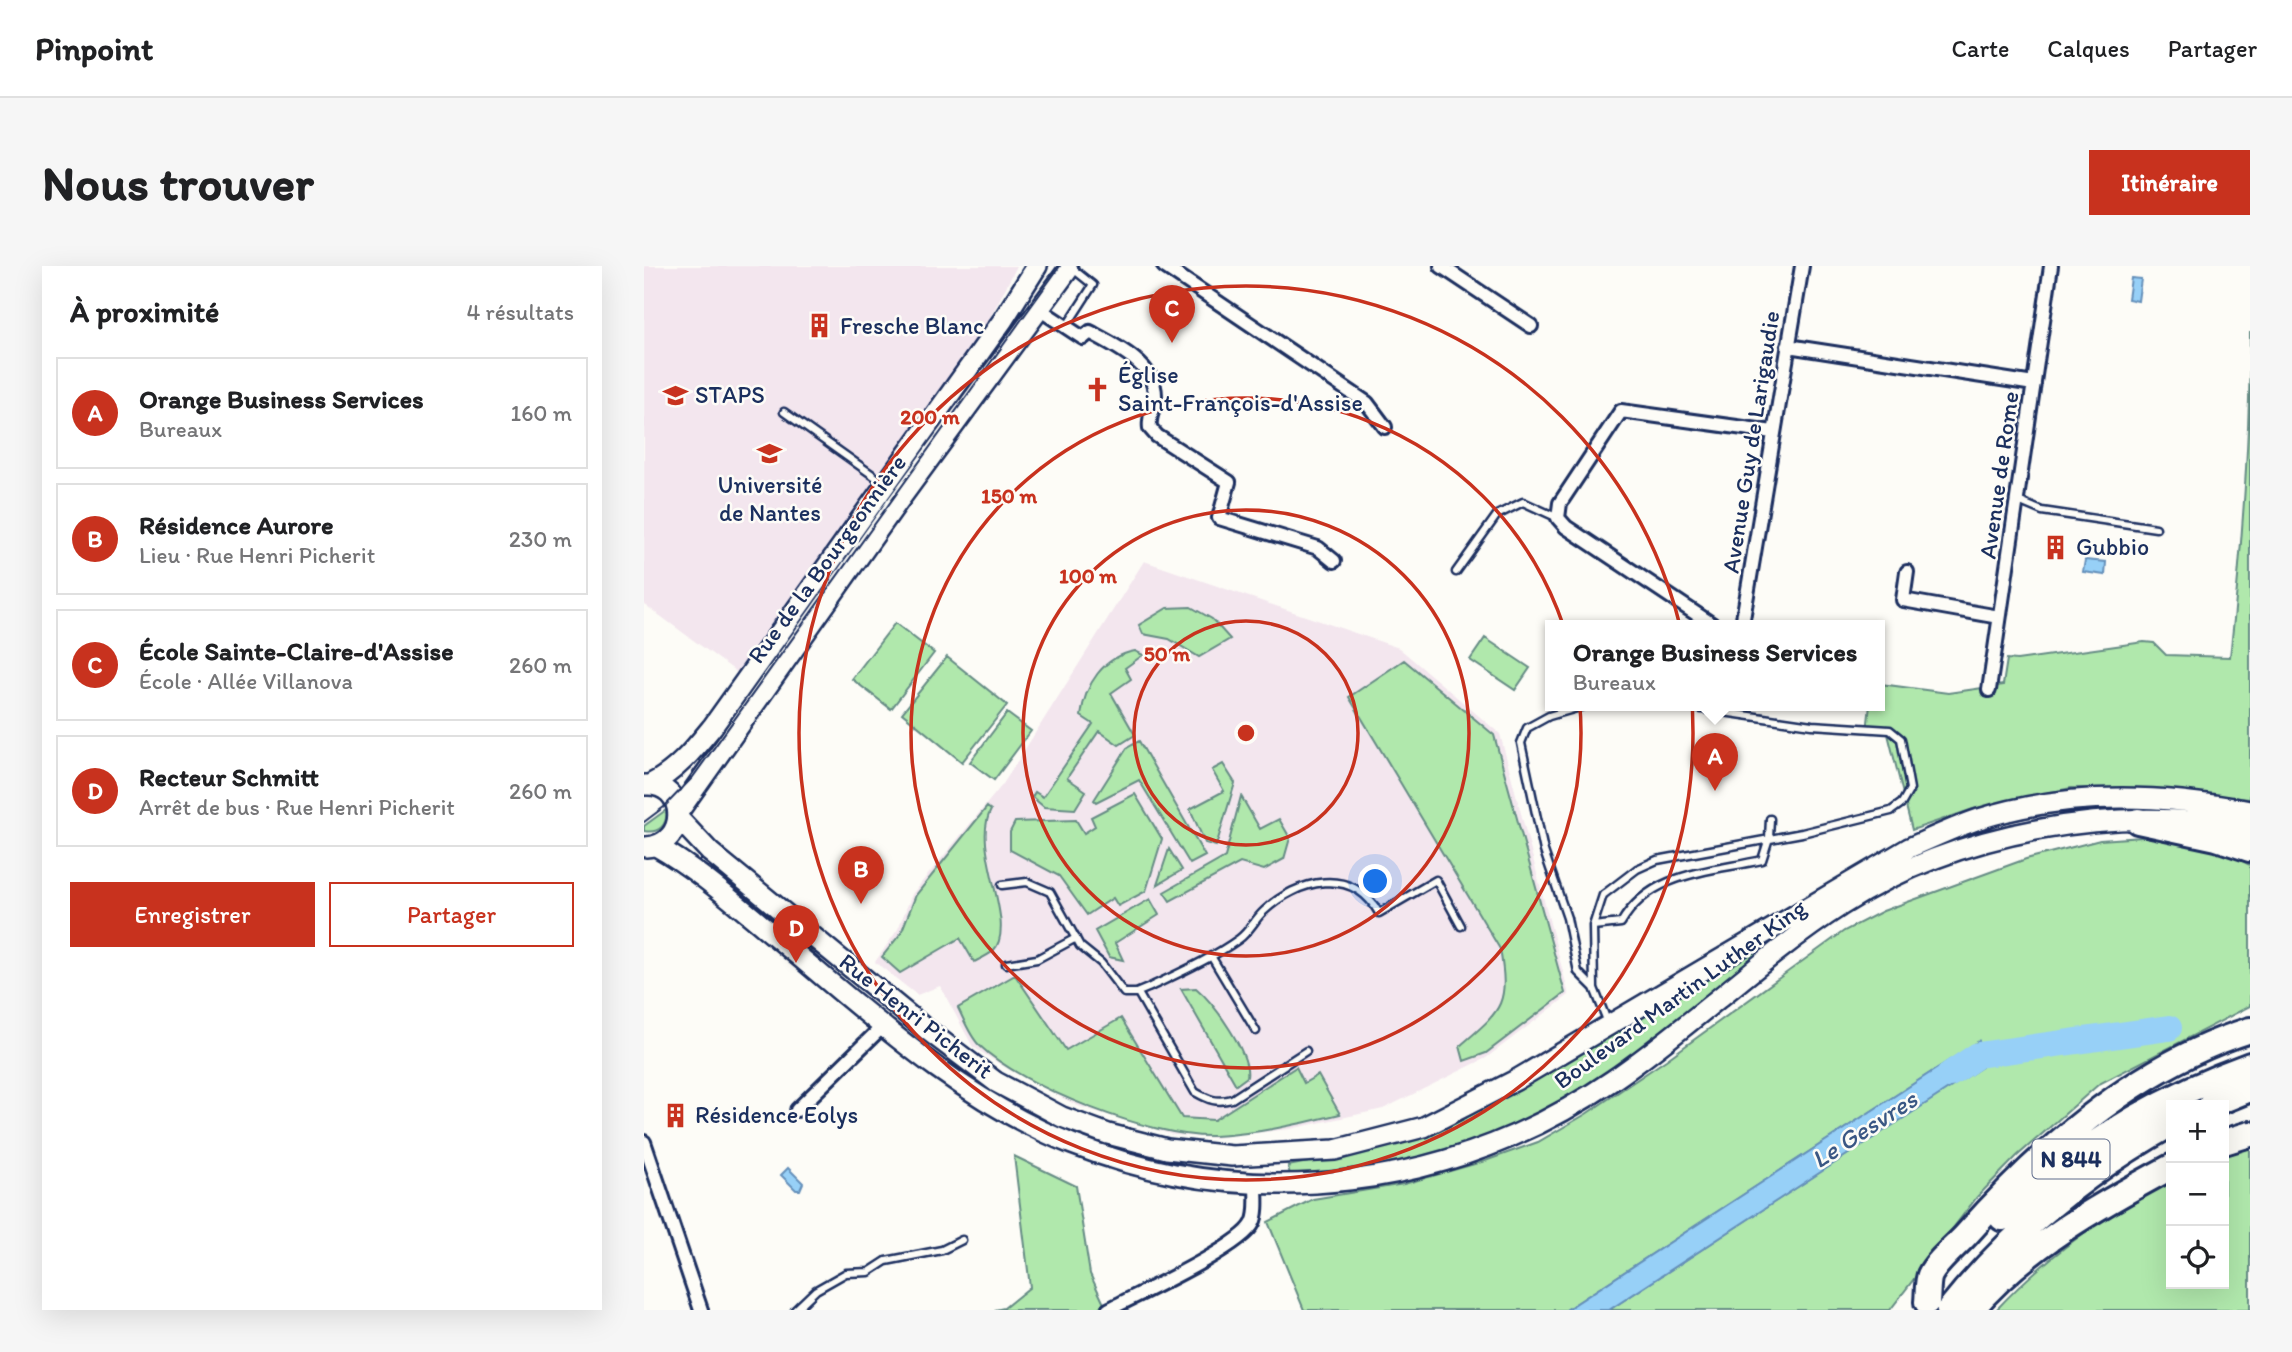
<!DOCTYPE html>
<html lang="fr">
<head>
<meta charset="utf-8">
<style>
  body { margin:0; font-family:Itim,sans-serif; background:#f6f6f6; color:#202124 }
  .controls { position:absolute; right:21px; bottom:21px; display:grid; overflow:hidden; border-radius:0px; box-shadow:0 7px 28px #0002 }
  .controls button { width:63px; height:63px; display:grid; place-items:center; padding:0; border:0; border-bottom:2px solid #e0e0e0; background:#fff; color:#202124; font:35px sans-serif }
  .you { position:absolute; left:732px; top:616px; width:24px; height:24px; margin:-18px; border:5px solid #fff; border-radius:50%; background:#1a73e8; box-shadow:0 0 0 10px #1a73e833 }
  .badge { display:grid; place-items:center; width:46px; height:46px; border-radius:50%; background:#c8321e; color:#fff; font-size:23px; font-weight:700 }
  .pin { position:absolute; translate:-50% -58px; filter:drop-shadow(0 2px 4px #0008) }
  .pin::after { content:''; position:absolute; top:37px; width:24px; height:21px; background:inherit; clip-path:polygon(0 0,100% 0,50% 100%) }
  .popup { position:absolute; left:901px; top:354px; width:340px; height:91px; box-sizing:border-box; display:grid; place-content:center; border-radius:0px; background:#fff; filter:drop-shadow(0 2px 5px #0005); font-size:23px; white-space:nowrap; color:#757577 }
  .popup b { font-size:26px; color:#202124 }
  .popup::after { content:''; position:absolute; left:50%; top:100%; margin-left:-14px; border:14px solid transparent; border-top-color:#fff }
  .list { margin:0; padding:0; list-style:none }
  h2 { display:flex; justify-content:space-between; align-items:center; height:91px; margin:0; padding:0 28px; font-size:30px }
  h2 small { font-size:23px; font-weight:400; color:#757577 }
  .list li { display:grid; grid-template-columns:46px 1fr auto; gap:21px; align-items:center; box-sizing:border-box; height:112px; margin:0 14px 14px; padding:0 14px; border:2px solid #e0e0e0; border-radius:0px }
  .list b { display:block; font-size:26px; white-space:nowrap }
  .list p { margin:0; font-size:23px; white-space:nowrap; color:#757577 }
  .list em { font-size:23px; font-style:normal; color:#757577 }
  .actions { display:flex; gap:14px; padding:21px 28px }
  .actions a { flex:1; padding:16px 0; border:2px solid #c8321e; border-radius:0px; text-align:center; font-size:24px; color:#c8321e }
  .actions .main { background:#c8321e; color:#fff }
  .icon { flex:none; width:38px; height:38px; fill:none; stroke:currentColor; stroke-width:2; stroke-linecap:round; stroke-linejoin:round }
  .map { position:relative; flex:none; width:1606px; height:1044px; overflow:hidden; border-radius:0px }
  header { display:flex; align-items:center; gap:42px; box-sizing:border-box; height:98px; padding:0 35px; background:#fff; border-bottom:2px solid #e0e0e0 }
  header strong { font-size:33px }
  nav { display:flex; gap:38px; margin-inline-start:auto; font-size:24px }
  .intro { display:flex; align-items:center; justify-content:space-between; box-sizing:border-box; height:168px; padding:0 42px }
  h1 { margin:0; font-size:49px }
  .button { padding:18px 32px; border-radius:0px; background:#c8321e; color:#fff; font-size:24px; font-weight:700 }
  main { display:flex; gap:42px; padding:0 42px }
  aside { flex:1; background:#fff; border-radius:0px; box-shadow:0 7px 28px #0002 }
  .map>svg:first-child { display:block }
  .built { fill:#f3e6ee }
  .green { fill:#b0e8ac; stroke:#668c85; stroke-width:2 }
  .water { fill:#97d0f7; stroke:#6590ba; stroke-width:2 }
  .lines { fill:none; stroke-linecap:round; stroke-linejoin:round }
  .river { stroke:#97d0f7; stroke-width:26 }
  .lane-casing { stroke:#1b2f5e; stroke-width:11 }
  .street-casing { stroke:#1b2f5e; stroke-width:18 }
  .secondary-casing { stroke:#1b2f5e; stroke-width:24 }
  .highway-casing { stroke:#1b2f5e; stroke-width:30 }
  .lane { stroke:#fdfcf7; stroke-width:6 }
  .street { stroke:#fdfcf7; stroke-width:12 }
  .secondary { stroke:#fdfcf7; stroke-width:19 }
  .highway { stroke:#fdfcf7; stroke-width:24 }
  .tram { stroke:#1b2f5e; stroke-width:2 }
  .ring { fill:none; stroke:#c8321e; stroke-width:3.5 }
  .labels { text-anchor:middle; stroke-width:5; stroke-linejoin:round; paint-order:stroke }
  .shield { fill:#fdfcf7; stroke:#5f6c8c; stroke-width:2 }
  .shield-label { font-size:23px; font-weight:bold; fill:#1b2f5e }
  .poi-label { font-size:24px; fill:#1b2f5e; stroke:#fdfcf7; text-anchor:start }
  .street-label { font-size:24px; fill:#1b2f5e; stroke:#fdfcf7 }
  .water-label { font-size:26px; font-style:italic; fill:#3a5784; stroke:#fdfcf7 }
  .centre { fill:#c8321e; stroke:#fdfcf7; stroke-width:3.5 }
  .ring-label { font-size:21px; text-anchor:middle; font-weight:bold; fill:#c8321e; stroke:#fdfcf7; stroke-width:5; stroke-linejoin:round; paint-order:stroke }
</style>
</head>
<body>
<header>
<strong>Pinpoint</strong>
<nav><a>Carte</a><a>Calques</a><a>Partager</a></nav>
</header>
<div class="intro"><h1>Nous trouver</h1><a class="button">Itinéraire</a></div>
<main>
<aside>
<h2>À proximité<small>4 résultats</small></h2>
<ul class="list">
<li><span class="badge">A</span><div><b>Orange Business Services</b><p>Bureaux</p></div><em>160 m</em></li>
<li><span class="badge">B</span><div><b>Résidence Aurore</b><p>Lieu · Rue Henri Picherit</p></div><em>230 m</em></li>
<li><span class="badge">C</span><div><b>École Sainte-Claire-d'Assise</b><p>École · Allée Villanova</p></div><em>260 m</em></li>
<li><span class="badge">D</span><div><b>Recteur Schmitt</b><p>Arrêt de bus · Rue Henri Picherit</p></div><em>260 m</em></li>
</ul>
<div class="actions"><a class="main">Enregistrer</a><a>Partager</a></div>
</aside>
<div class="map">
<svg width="1606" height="1044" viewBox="0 0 1606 1044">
  <rect width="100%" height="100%" fill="#fdfcf7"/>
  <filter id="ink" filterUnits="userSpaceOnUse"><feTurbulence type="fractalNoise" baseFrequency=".0143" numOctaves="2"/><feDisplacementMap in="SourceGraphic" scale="14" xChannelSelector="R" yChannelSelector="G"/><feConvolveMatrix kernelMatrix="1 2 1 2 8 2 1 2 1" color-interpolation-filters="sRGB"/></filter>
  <g filter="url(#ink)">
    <path class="built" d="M0,0H373L329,84L176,291L98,410L0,338Z
      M500,295L755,382L856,468L925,729L842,792L739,843L646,863L570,872L529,869L434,840L367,805L329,781L296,720L273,729L231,696L254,663L268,628L359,518Z"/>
    <path class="green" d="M1606,66V533L1506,523L1427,522L1329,543L1268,564L1243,464L1223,465L1226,439H1236V418L1304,427L1359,419L1363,393L1373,394L1500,376L1510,377L1522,389L1586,391C1598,283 1606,175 1606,66Z
      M547,341L568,353L586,373L555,391L525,373L499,368L495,359L523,342Z
      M251,357L290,387L247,443L208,413Z
      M841,372L886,402L871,424L826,394Z
      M491,385L499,389L481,402L487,413L467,427L491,469L475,479L455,465L423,512L442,525L431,543L400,541L388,531L391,526L399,531L449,458L437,450C441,418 459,391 491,385Z
      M303,391L363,439L318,496L258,447Z
      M760,394L850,469L921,727L842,787L820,795L816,780C857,744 866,740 856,683L705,431Z
      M363,447L387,465L350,514L326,496Z
      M495,475L561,590L546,598L495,514L452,536L450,534L483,482Z
      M579,498L591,517L572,580L561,577L546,543L580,525L568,504Z
      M491,528L518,573L502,625L474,640L469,632L443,649L415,610L366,584V566L371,556L432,554L440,567L451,560L447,551Z
      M597,530L616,563L635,553L646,572L640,593L620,604L596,597L526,635L520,626L581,591Z
      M343,541L347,544C326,582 375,659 349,685C345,689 336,693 330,696L316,672L256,707L238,691L257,667L272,629Z
      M22,544C24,559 15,568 0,565V560Z
      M1513,570L1572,581L1606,599V740L1455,818L1373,890L1333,931L1246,1044H965L1337,801L1334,776L922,1044H660L624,956L669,933L760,918L841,895L894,876L942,848L1022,794L1200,665L1239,645L1382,593L1456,574Z
      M525,583L538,604L513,619Z
      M506,633L515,649L471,677L479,694L465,691L451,665Z
      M1107,682L1115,691L957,813L912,840L850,870L732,904L646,909L644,900L730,883Z
      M371,709L422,784L477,752L538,852L570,854L652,801L660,817L674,809L696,848C655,858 613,868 570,870C509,872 379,822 335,779C326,770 320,754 314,742Z
      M552,722C570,737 607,788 603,811L592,819L537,723Z
      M1606,876V1044H1352C1403,989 1462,949 1527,912V1018H1580V886Z
      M370,890L432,920L446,1008L460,1038L451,1044H351L360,1042L386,1021Z"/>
    <path class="water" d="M1487,12L1497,13L1494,35L1484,33Z
      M1441,294L1462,296L1461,309L1439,306Z
      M1335,775L1338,801L965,1044H922Z
      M144,902L159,917L156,924H152L137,909Z"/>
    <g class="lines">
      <path class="river" d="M1306,808L1334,789L1525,762"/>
      <defs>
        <path id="lane" d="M422,61L449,19L429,3
          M140,146L240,217
          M1372,234L1398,245L1512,262
          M812,306L853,249L879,236L914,252
          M943,439L905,450L883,462L877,477L900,585L923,652L934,706L950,722L964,757
          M358,619L383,616L406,626L436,680L457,697L480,727H492L504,722C535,707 567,693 595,673C605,666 611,653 620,645C653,614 708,599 735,647L792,614L817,660
          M949,660L959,629L993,603L1013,594L1158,567L1247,545L1258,537L1266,523L1257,473L1246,464L1168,459L1031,439
          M567,690L612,765
          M362,698L393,693L432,672
          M950,722L949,660L977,657C1006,606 1065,606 1118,594L1125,572L1126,553
          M494,727L551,826C565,834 572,837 588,833L662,785
          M151,1044L172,1024L202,1007L225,1006L242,995L298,984L318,974"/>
        <path id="street" d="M520,0L723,137L741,161
          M797,0L887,60
          M395,43L439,72L446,66C470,79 511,98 511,129C511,141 504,151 506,162L513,170L585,216L575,252L674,282L690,295
          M1144,80L1390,118
          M1263,306L1259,334L1355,351
          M1069,359L922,261L914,252L916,237L977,145L1129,166
          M1098,359L1158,0
          M1345,424L1407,0
          M153,844L240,759
          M0,876L57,1044
          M464,1044C492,1029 598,981 609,957C614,947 612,930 612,919"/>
        <path id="secondary" d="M7,518C33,505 51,482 69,460L359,54L393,0
          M1,519C44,516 45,579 2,581
          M35,545L253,237L424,4
          M35,553L66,586L278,760L352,816L418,851L464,868L523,883L588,890L691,884L780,861L872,814L1265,582C1288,572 1311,561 1335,553C1422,525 1517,528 1606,545
          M12,580C51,602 85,632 120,661C215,739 311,832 428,878C609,949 809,924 969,814C1048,760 1117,691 1198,639C1314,565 1471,537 1606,563"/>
        <path id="highway" d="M1494,555L1573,572L1606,583
          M1567,839L1606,823
          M1580,876L1606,868
          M1358,952C1429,884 1514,832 1606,799
          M1283,1036C1284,1028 1283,1016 1286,1009C1293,995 1311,981 1322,969C1398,883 1494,799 1606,764
          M1305,1044C1367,966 1441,906 1527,858
          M1327,1044C1380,981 1456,939 1527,901"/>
      </defs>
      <use href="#lane" class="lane-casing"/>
      <use href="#street" class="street-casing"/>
      <use href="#secondary" class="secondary-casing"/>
      <use href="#highway" class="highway-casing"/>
      <use href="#lane" class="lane"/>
      <use href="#street" class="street"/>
      <use href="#secondary" class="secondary"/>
      <use href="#highway" class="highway"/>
      <path class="tram" d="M0,556L20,541L49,511L416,0"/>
    </g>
  </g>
  <g class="ring">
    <circle cx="602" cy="467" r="112"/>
    <circle cx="602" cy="467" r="223"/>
    <circle cx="602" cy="467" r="335"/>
    <circle cx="602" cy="467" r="447"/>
  </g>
  <defs>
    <symbol id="building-bare" viewBox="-9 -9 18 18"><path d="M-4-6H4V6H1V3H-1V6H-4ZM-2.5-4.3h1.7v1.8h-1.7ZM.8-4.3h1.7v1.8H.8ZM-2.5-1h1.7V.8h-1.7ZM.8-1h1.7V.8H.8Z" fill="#c8321e" stroke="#fdfcf7" stroke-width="2.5" paint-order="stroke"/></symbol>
    <symbol id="church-bare" viewBox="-9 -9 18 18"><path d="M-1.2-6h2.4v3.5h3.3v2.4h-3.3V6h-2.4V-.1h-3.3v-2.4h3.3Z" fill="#c8321e" stroke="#fdfcf7" stroke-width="2.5" paint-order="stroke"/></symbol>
    <symbol id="university-bare" viewBox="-9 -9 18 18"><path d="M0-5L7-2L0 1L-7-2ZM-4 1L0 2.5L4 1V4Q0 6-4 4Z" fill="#c8321e" stroke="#fdfcf7" stroke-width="2.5" paint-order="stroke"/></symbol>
  </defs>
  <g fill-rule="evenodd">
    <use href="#building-bare" x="158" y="42" width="35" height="35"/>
    <use href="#church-bare" x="436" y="106" width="35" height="35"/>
    <use href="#university-bare" x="14" y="112" width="35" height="35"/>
    <use href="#university-bare" x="108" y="170" width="35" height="35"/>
    <use href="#building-bare" x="1394" y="264" width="35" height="35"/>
    <use href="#building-bare" x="14" y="832" width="35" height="35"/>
  </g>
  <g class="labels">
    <rect class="shield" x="1388.5" y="873.5" width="77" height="39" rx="5"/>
    <g class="shield-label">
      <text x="1427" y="901">N 844</text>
    </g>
    <g class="poi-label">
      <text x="196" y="68">Fresche Blanc</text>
      <text x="474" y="117">Église<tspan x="474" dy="28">Saint-François-d'Assise</tspan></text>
      <text x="51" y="137">STAPS</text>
      <text x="126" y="227" text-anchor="middle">Université<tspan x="126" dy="28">de Nantes</tspan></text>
      <text x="1432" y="289">Gubbio</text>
      <text x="51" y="857">Résidence Eolys</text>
    </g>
    <g class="street-label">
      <text transform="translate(1107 176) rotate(-81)" y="8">Avenue Guy de Larigaudie</text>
      <text transform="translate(1355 209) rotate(-82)" y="8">Avenue de Rome</text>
      <text transform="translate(183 293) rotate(-54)" y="8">Rue de la Bourgeonnière</text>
      <text transform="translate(1036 728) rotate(-36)" y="8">Boulevard Martin Luther King</text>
      <text transform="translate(272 750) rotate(38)" y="8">Rue Henri Picherit</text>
    </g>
    <g class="water-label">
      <text transform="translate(1220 863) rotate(-33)" y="9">Le Gesvres</text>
    </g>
  </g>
  <circle cx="602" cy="467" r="10" class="centre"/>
  <g class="ring-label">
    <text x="286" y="158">200 m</text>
    <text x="365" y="237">150 m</text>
    <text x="444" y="317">100 m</text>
    <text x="523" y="395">50 m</text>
  </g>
</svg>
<div class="controls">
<button>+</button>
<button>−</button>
<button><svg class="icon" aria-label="locate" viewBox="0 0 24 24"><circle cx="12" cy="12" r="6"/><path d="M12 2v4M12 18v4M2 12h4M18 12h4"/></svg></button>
</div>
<div class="you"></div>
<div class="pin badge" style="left:1071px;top:525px">A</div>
<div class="popup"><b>Orange Business Services</b>Bureaux</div>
<div class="pin badge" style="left:217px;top:638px">B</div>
<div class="pin badge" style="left:528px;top:77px">C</div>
<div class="pin badge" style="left:152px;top:697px">D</div>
</div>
</main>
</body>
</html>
